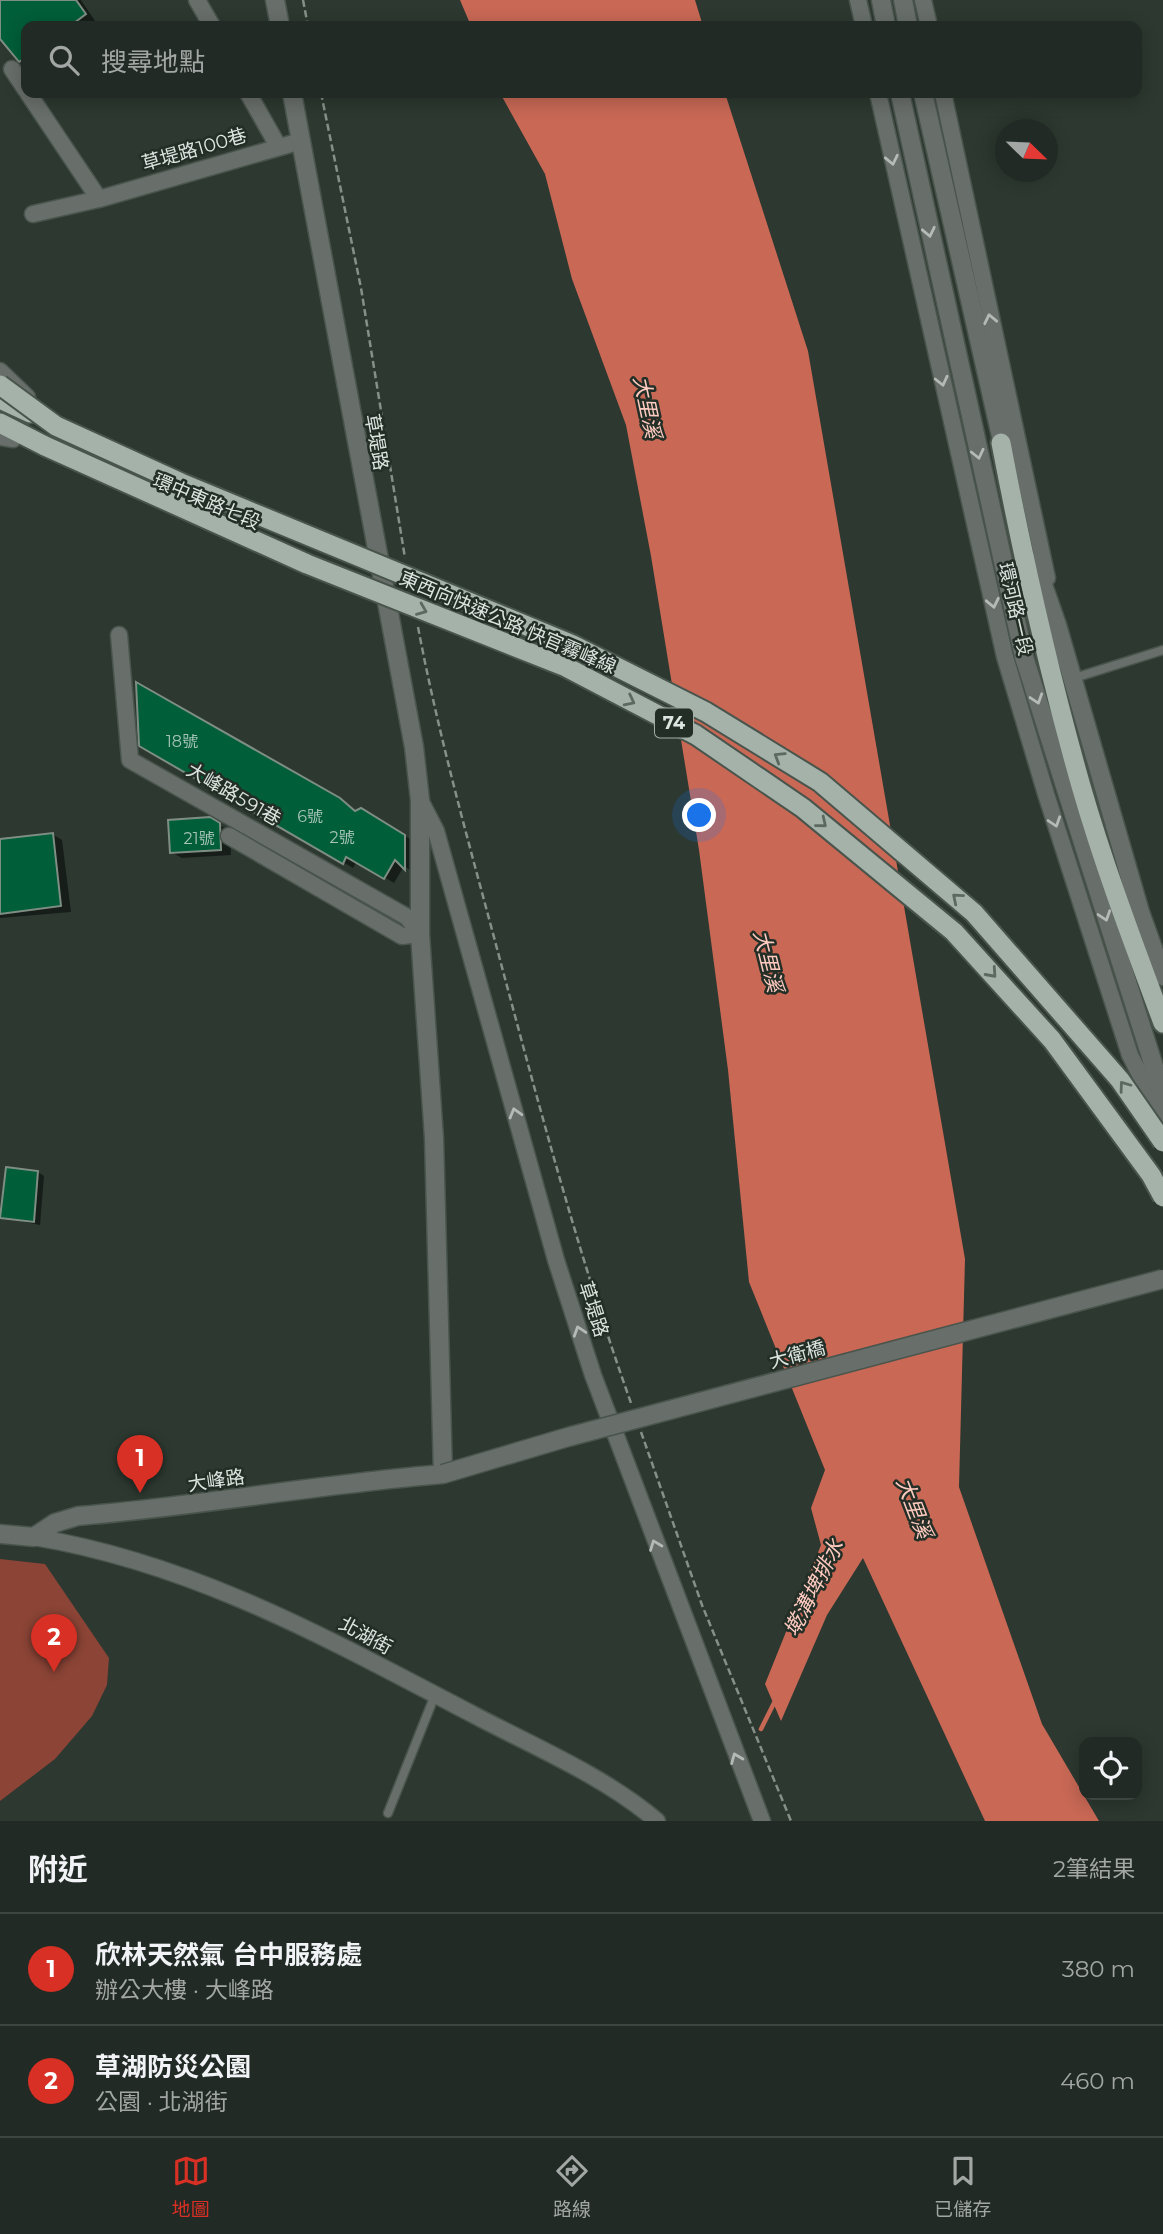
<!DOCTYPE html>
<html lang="zh-TW">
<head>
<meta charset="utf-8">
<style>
  body { margin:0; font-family:Montserrat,"Noto Sans TC",sans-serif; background:#2d3631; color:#f1f3f6 }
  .controls { position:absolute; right:21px; bottom:21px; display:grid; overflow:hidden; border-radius:14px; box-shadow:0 4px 18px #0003 }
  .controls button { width:63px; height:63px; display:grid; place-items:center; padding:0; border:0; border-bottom:2px solid #3e4641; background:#212a24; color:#f1f3f6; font:35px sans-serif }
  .compass { position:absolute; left:995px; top:119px; width:63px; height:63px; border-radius:50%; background:#212a24; box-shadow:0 4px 18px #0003; rotate:113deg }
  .you { position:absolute; left:700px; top:816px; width:24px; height:24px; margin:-18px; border:5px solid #fff; border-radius:50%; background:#1a73e8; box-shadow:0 0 0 10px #1a73e833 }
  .badge { display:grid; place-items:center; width:46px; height:46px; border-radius:50%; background:#d93025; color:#fff; font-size:23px; font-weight:700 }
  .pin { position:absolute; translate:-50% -58px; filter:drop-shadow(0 2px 4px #0008) }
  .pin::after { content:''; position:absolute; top:37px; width:24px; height:21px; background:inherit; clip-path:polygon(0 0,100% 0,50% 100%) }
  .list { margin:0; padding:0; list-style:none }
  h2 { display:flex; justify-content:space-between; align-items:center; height:91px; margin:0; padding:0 28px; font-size:30px }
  h2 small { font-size:23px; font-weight:400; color:#a2a7a6 }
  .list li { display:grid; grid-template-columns:46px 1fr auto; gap:21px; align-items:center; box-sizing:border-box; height:112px; padding:0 28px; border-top:2px solid #3e4641 }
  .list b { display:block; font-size:26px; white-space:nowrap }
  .list p { margin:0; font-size:23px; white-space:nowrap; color:#a2a7a6 }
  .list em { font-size:23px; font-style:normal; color:#a2a7a6 }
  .icon { flex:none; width:38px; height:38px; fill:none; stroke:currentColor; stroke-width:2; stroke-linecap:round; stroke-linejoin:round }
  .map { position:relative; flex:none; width:1163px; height:1821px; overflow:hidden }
  .search { position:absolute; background:#212a24; box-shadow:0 4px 18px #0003; left:21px; right:21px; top:21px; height:77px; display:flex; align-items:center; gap:18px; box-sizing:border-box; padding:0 24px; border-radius:14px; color:#a2a7a6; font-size:26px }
  .sheet { height:315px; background:#212a24 }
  nav { display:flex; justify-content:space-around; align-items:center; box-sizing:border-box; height:98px; border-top:2px solid #3e4641; background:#212a24; font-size:19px; color:#a2a7a6 }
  nav a { display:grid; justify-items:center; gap:4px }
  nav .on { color:#d93025 }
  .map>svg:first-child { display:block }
  .green { fill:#8b4436 }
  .water { fill:#c86855 }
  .shadow { fill:#0007 }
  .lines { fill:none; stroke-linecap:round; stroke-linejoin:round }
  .stream { stroke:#c86855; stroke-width:4.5 }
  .building { fill:#005e38; stroke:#7f8e84; stroke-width:2 }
  .service-casing { stroke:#48544c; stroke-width:11 }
  .minor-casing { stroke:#48544c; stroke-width:19 }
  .tertiary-casing { stroke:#48544c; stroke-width:21 }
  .trunk-casing { stroke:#48544c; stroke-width:23 }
  .path { stroke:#869089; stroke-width:2.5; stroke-dasharray:7 3.5; stroke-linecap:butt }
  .service { stroke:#686e6a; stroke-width:8 }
  .minor { stroke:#686e6a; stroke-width:16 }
  .tertiary { stroke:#686e6a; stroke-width:18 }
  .trunk { stroke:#a4b2a9; stroke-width:19 }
  .tertiary-bridge-casing { stroke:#48544c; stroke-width:21; stroke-linecap:butt }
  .trunk-bridge-casing { stroke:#48544c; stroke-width:23; stroke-linecap:butt }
  .tertiary-bridge { stroke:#686e6a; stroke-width:18 }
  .trunk-bridge { stroke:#a4b2a9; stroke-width:19 }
  .oneway { stroke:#b4bbb7 }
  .oneway2 { stroke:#5c6961 }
  .labels { text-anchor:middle; stroke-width:5; stroke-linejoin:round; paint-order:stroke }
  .number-label { font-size:16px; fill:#a6c3b6 }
  .shield { fill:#222e26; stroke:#a5aea8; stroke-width:2 }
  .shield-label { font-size:18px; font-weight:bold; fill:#dde5e0 }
  .street-label { font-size:19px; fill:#dde5e0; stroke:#222e26 }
  .water-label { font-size:21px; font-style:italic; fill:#ffcabf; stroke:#222e26 }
</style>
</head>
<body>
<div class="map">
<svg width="1163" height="1821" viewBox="0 0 1163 1821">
  <rect width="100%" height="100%" fill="#2c3830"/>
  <path class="green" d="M0,1559L45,1564L109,1658L107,1685L92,1716L55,1759L0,1801Z"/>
  <path class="water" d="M460,0H695L703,26H471Z
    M500,93H725L808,351L965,1259L959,1487L1042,1724L1099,1821H985L863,1558L827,1615L781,1721L765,1684L821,1545L811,1508L825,1470L749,1282L728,1070L699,850L651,556L626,425L572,279L545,174Z"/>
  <path class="shadow" d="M0,0H81L95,21L88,26H26V64L15,58L0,36Z
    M141,745L339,799L357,812L361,810L415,842V873L404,866L394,883L357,861L353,868Z
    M209,819L230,831L231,855L182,858L171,852Z
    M52,834L62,840L71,912L0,918V841Z
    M38,1172L44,1176L40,1225L1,1217Z"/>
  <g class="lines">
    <path class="stream" d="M761,1729L776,1699"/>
  </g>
  <path class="building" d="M0,0H76L86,14L70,26H26V57L19,62L0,39Z
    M136,682L340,798L355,811L361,808L405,835V870L395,860L384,879L346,857L343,864L139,746Z
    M210,817L220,823L221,850L170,853L168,820Z
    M53,833L61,906L0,914V839Z
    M6,1167L38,1171L34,1222L0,1218Z"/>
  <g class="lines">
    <defs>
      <path id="service" d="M1071,679L1163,650
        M388,1813L435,1695"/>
      <path id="minor" d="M197,0L212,26
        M858,0L864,26
        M923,0L929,26
        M12,69L26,90
        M28,93L99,199L301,141
        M248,93L278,146
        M878,93L1005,657L1046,794L1130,1055L1163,1120
        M943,93L1047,578
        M33,214L99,199
        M0,371L27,397
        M0,437L13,439
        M119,635L130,760L407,917L420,934
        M420,800L436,831L556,1260L593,1375L762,1821
        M229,836L402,936L420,934
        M34,1537C196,1564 330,1640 474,1715C535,1747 604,1776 657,1821"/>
      <path id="tertiary" d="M275,0L280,26
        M881,0L886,26
        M903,0L908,26
        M900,93L1024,657L1163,1095
        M923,93L1005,454
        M1035,562L1057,625L1140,912L1163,976
        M0,1534L34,1537L55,1523L78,1516C200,1506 320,1484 443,1474L434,1138L420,934V800L414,747L292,93"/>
      <path id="trunk" d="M0,399L30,413
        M0,423L45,446
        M1001,443C1023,558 1049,673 1081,786C1104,866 1134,945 1163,1023"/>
    </defs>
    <use href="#service" class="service-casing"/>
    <use href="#minor" class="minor-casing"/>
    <use href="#tertiary" class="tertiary-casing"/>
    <use href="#trunk" class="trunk-casing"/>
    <path class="path" d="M303,0L308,26
      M321,93L361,288L405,558
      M418,627C439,738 470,847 499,956C539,1106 579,1257 631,1403
      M641,1432L702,1605L791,1821"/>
    <use href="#service" class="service"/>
    <use href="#minor" class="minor"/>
    <use href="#tertiary" class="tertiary"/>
    <use href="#trunk" class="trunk"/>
    <defs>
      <path id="tertiary-bridge" d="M443,1474L568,1437L1163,1279"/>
      <path id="trunk-bridge" d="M0,385L56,426L181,483L573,645L706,712L820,782L974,913L1120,1080L1163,1142
        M45,446L307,564L566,667L696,735L803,808L954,932L1052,1040L1151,1175L1163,1197"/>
    </defs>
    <use href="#tertiary-bridge" class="tertiary-bridge-casing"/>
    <use href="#trunk-bridge" class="trunk-bridge-casing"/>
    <use href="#tertiary-bridge" class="tertiary-bridge"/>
    <use href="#trunk-bridge" class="trunk-bridge"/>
  </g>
  <defs><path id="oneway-chevron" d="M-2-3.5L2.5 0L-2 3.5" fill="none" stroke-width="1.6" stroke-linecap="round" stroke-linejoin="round" transform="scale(1.75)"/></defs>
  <g class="oneway">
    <use href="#oneway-chevron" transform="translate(892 160) rotate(78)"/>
    <use href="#oneway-chevron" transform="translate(929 232) rotate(78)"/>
    <use href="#oneway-chevron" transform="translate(990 319) rotate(-102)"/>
    <use href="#oneway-chevron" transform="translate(942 381) rotate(77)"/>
    <use href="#oneway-chevron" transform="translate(978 454) rotate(77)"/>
    <use href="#oneway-chevron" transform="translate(993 603) rotate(78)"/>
    <use href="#oneway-chevron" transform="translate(1037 699) rotate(72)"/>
    <use href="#oneway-chevron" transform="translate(1055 822) rotate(72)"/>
    <use href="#oneway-chevron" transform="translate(1105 916) rotate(72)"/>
    <use href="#oneway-chevron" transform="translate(515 1113) rotate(-106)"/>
    <use href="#oneway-chevron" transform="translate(579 1331) rotate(-108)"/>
    <use href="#oneway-chevron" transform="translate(655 1545) rotate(-111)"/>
    <use href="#oneway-chevron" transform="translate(736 1758) rotate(-112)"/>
  </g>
  <g class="oneway2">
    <use href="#oneway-chevron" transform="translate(422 610) rotate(22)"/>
    <use href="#oneway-chevron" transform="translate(630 701) rotate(27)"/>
    <use href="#oneway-chevron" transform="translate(779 757) rotate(-148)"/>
    <use href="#oneway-chevron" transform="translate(822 823) rotate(39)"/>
    <use href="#oneway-chevron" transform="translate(957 898) rotate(-140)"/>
    <use href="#oneway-chevron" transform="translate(992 973) rotate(48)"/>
    <use href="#oneway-chevron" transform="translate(1124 1086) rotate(-126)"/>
  </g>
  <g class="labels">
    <g class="number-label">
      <text x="182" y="747">18號</text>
      <text x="310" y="822">6號</text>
      <text x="342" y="843">2號</text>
      <text x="199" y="844">21號</text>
    </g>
    <rect class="shield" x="655" y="708.5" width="38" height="29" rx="5"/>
    <g class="shield-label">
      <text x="674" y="729">74</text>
    </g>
    <g class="street-label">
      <text transform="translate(194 149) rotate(-16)" y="7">草堤路100巷</text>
      <text transform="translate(377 442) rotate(80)" y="7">草堤路</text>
      <text transform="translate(207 501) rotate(23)" y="7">環中東路七段</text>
      <text transform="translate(1016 609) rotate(77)" y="7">環河路一段</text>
      <text transform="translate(508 622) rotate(23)" y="7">東西向快速公路 快官霧峰線</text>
      <text transform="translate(234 794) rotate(30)" y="7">大峰路591巷</text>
      <text transform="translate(594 1309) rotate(72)" y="7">草堤路</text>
      <text transform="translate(797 1354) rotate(-15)" y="7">大衛橋</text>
      <text transform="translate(216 1480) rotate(-8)" y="7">大峰路</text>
      <text transform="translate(366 1635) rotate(28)" y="7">北湖街</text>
    </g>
    <g class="water-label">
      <text transform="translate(647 407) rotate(78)" y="7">大里溪</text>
      <text transform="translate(768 961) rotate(76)" y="7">大里溪</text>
      <text transform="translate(914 1508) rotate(69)" y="7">大里溪</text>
      <text transform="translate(814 1588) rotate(-63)" y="7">墘溝埤排水</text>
    </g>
  </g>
</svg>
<div class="controls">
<button><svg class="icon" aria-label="locate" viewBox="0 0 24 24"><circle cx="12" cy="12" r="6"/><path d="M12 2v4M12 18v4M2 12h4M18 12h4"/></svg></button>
</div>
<svg class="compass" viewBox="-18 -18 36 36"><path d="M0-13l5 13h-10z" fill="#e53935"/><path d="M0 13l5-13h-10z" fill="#a2a7a6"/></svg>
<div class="you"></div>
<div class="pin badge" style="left:140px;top:1493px">1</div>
<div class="pin badge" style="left:54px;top:1672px">2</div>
<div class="search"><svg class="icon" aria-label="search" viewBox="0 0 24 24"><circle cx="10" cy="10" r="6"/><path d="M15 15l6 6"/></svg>搜尋地點</div>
</div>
<section class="sheet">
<h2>附近<small>2筆結果</small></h2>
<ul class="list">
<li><span class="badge">1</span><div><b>欣林天然氣 台中服務處</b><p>辦公大樓 · 大峰路</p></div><em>380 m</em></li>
<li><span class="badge">2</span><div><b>草湖防災公園</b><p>公園 · 北湖街</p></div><em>460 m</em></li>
</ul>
</section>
<nav>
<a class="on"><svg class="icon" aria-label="map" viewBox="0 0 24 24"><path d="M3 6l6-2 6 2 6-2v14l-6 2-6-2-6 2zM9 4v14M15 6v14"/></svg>地圖</a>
<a><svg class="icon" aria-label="directions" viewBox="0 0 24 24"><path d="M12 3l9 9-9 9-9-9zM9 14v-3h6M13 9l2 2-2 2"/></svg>路線</a>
<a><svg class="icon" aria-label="saved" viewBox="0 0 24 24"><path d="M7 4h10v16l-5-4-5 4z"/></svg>已儲存</a>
</nav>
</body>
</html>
